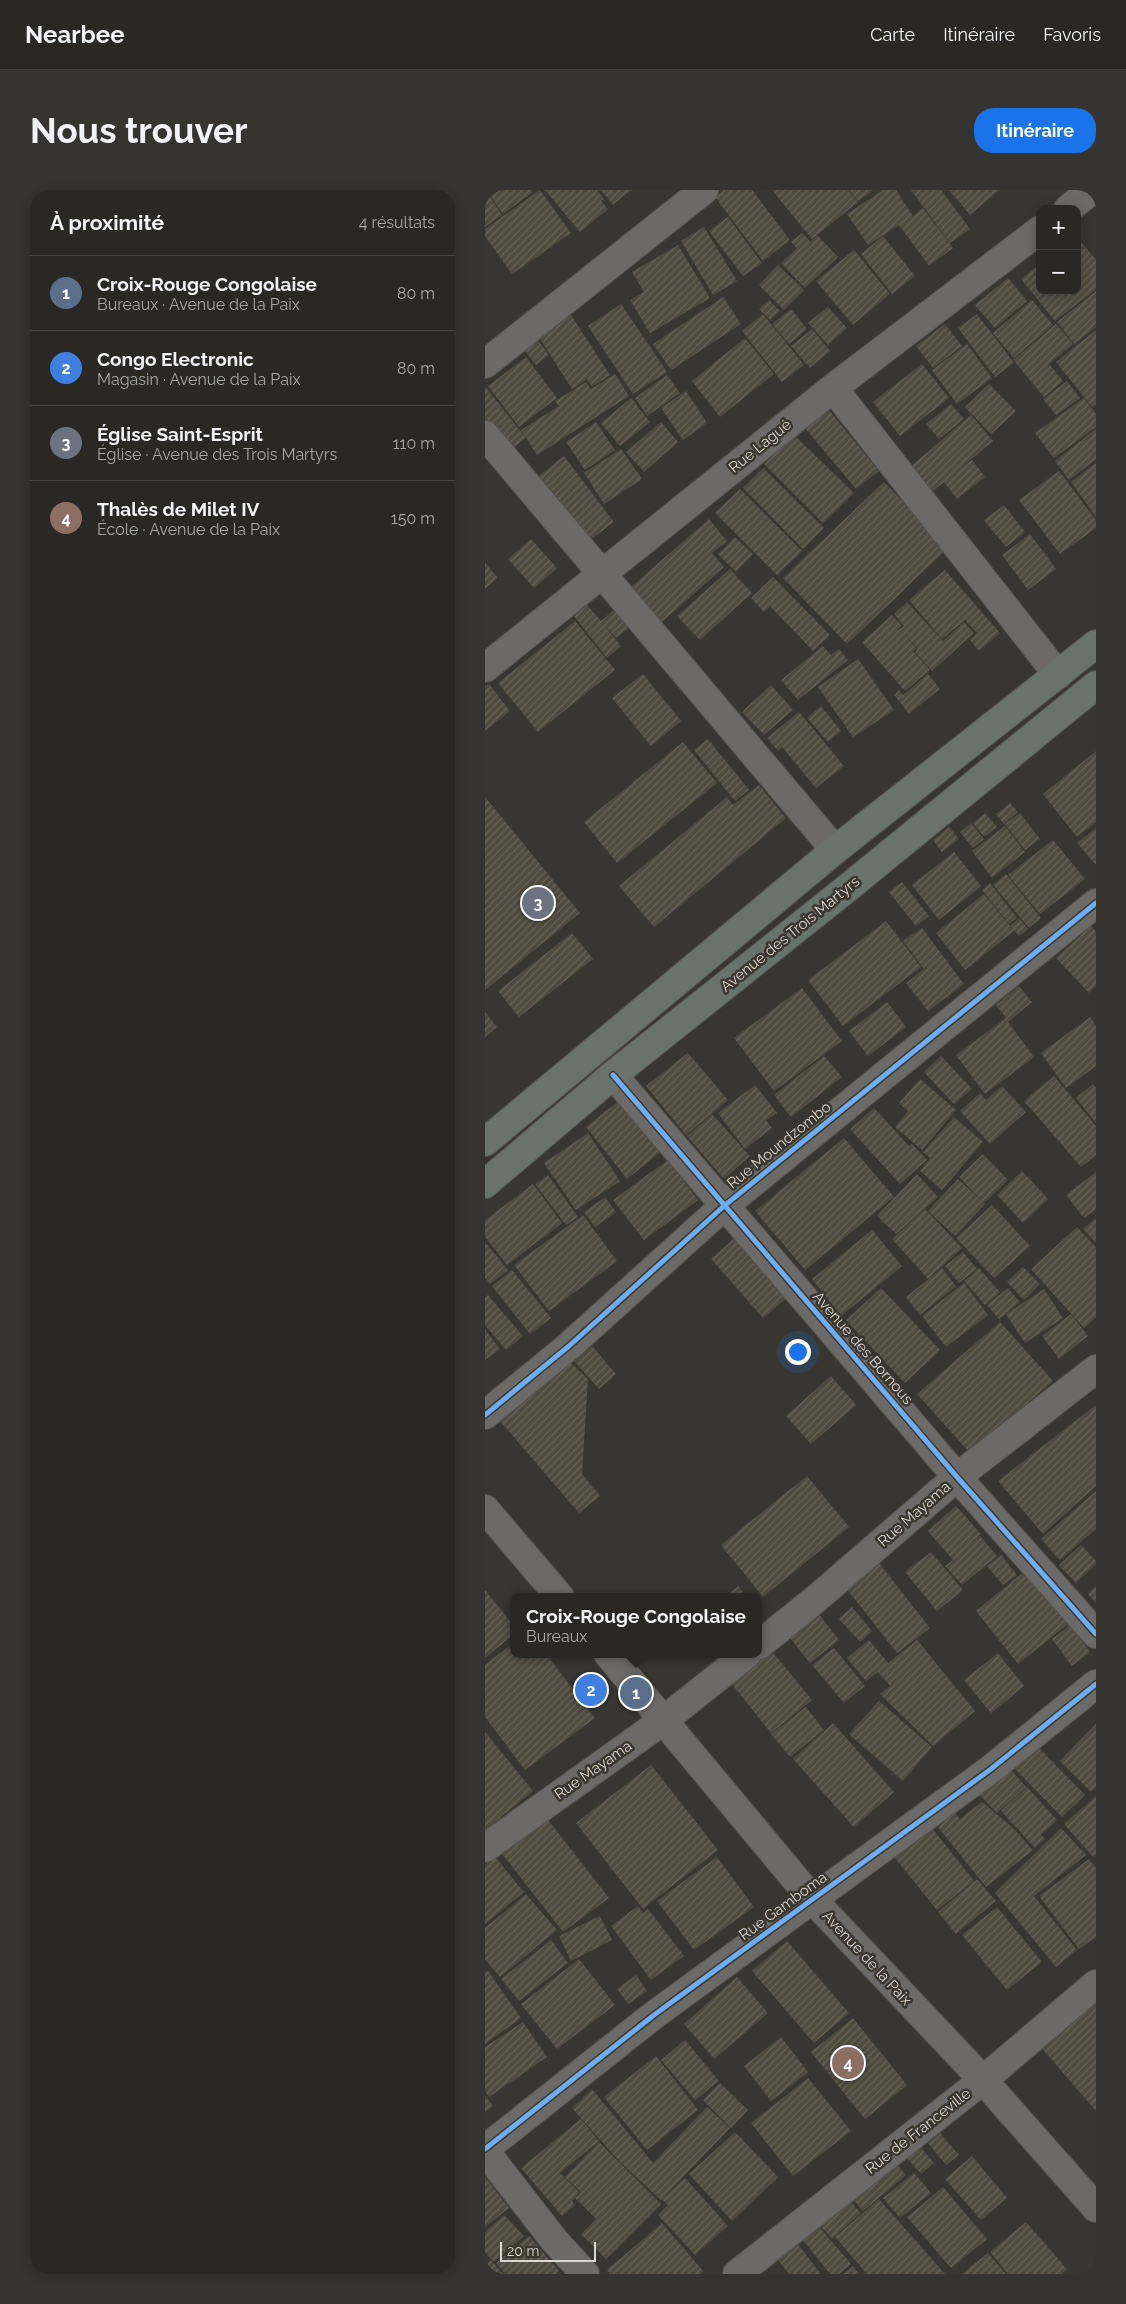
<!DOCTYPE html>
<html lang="fr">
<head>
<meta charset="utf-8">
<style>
  body { margin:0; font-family:Raleway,sans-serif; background:#363431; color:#f1f3f6 }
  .controls { position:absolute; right:15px; top:15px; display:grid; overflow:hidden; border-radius:10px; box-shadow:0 2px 12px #0003 }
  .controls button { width:45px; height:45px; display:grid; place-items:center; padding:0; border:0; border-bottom:1px solid #464441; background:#2a2824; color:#f1f3f6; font:25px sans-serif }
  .scale { position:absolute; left:15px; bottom:12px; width:96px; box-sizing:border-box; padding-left:5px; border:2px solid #dad7d1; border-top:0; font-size:14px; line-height:18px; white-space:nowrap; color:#dad7d1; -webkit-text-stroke:4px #3b372d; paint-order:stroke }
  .you { position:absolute; left:312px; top:1161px; width:18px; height:18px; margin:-12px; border:4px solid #fff; border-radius:50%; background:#1a73e8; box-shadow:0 0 0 8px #1a73e833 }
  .badge { display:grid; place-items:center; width:32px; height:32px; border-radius:50%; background:#1a73e8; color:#fff; font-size:16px; font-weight:700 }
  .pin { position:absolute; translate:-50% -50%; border:2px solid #fff; box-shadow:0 1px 5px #0006 }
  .popup { position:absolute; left:25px; top:1403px; width:252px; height:65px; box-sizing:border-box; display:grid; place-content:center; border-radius:10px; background:#2a2824; filter:drop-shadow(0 1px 4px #0005); font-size:16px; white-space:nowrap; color:#a5a6a6 }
  .popup b { font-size:19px; color:#f1f3f6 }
  .popup::after { content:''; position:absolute; left:50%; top:100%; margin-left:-10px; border:10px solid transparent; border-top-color:#2a2824 }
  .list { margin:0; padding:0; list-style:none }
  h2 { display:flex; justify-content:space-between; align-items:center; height:65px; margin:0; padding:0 20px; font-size:21px }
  h2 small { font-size:16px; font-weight:400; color:#a5a6a6 }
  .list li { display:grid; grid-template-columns:32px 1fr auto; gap:15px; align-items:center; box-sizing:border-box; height:75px; padding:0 20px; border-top:1px solid #464441 }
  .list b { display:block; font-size:19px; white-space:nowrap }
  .list p { margin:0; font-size:16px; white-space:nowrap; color:#a5a6a6 }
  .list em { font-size:16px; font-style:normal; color:#a5a6a6 }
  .map { position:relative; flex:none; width:611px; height:2084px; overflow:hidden; border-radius:20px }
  header { display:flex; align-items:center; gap:30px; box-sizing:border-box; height:70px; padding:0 25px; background:#2a2824; border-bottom:1px solid #464441 }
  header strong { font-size:24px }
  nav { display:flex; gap:28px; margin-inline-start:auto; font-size:18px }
  .intro { display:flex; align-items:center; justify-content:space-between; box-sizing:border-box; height:120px; padding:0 30px }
  h1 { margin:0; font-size:35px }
  .button { padding:12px 22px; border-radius:20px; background:#1a73e8; color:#fff; font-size:18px; font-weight:700 }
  main { display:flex; gap:30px; padding:0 30px }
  aside { flex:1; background:#2a2824; border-radius:20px; box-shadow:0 2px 12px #0003 }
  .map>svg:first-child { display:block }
  .building { fill:url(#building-hatch) }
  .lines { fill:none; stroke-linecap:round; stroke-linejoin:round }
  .minor-casing { stroke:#54524d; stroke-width:30 }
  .secondary-casing { stroke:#54524d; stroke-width:30 }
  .primary-casing { stroke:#54524d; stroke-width:30 }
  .minor { stroke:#6c6a66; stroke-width:28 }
  .secondary { stroke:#6c6a66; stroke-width:28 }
  .primary { stroke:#69726b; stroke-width:28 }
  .cycleway-casing { stroke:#3b372d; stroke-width:8 }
  .cycleway { stroke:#6dadf4; stroke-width:5 }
  .labels { text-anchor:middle; stroke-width:5; stroke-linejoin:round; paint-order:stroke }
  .street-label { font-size:15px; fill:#dad7d1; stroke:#3b372d }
</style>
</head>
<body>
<header>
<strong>Nearbee</strong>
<nav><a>Carte</a><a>Itinéraire</a><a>Favoris</a></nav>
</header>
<div class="intro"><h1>Nous trouver</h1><a class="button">Itinéraire</a></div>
<main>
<aside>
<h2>À proximité<small>4 résultats</small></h2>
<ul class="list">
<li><span class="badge" style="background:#5c6f8a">1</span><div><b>Croix-Rouge Congolaise</b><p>Bureaux · Avenue de la Paix</p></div><em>80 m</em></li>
<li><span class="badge" style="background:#3f7fe0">2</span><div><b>Congo Electronic</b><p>Magasin · Avenue de la Paix</p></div><em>80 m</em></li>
<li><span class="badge" style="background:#6b7280">3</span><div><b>Église Saint-Esprit</b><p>Église · Avenue des Trois Martyrs</p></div><em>110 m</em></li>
<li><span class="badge" style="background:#8d6e63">4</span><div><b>Thalès de Milet IV</b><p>École · Avenue de la Paix</p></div><em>150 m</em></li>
</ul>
</aside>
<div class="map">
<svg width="611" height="2084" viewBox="0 0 611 2084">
  <defs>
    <pattern id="building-hatch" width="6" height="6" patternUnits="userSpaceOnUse" patternTransform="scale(1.25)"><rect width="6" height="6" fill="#4f4b3f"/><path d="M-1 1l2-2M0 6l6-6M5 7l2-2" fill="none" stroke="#68645a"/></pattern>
  </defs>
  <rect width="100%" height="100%" fill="#383630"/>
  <path class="building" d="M0,0H12L3,7Z
    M14,0H46L48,2L18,24L6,7Z
    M55,0L86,43L27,84L0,46V39Z
    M60,0H112L119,9L116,11L123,19L95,42Z
    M116,0H146L128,15Z
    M239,0H267L305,50L278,71L230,7Z
    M287,0H363L373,12L327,49Z
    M364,0H388L373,11Z
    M398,0H411L428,26L438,18L468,58L444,76L414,35L383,55L362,24Z
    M426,0H456L485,39L465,53Z
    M464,0H514L485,25Z
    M5,7L17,25L0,37V11Z
    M243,27L277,73L258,86L224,41Z
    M219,37L252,91L228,105L196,51Z
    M317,43L326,52L332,45L353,67L320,98L296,73L312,58L306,52Z
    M398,46L430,86L407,104L376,64Z
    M592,47L611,70V99L570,131L536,89L555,74V101H592Z
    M193,55L225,108L165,143L145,110L159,102L147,82Z
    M369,60L405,104L368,135L331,91Z
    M293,75L319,100L299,120L274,95Z
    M523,88L542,111L510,138L490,115Z
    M611,101V137L589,154L572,132Z
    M238,107L256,134L186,180L168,154Z
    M284,110L295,121L285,130L274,119Z
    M547,110L568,135L529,168L508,143Z
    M136,114L182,182L148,204L103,136Z
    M343,117L362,138L343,155L323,133Z
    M82,119L125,185L107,197L102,189L87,199L50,141Z
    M306,119L322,139L304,154L287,134Z
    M278,124L319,175L297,192L257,141Z
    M492,124L529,173L510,187L473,138Z
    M460,134L477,156L448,178L431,156Z
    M571,134L588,154L564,174L578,191L559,207L528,170Z
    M327,139L345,161L325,178L306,156Z
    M611,140V214L607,217L571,172Z
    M49,145L64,165L51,175L35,155Z
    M260,148L289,184L235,227L207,191Z
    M482,154L507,188L472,214L447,180Z
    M41,167L72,208L34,237L3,196Z
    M437,174L464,208L415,246L388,212Z
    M130,184L144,206L52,265L36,240L74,216L70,211L101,192L106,199Z
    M182,185L195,203L162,226L150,208Z
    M582,191L595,208L571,225L558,209Z
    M504,194L531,221L506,244L480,217Z
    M0,196L41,248L23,262L0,233Z
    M201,201L222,233L198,250L176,218Z
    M146,208L165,232L135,256L116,233Z
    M599,208L611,224V237L569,268L550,243Z
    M466,214L479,229L454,249L441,234Z
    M343,219L394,281L371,299L320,238Z
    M486,225L508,251L470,283L487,270L500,287L472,309L459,292L447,302L425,277Z
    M111,232L130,260L100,280L81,252Z
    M176,232L193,252L159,282L141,262Z
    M611,239V269L584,290L570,271Z
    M309,245L369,303L338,333L279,274Z
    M136,259L157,289L119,314L99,283Z
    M79,266L129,332L100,354L50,289Z
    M611,273V327L586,292Z
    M278,278L339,338L318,359L258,298Z
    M574,281L611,330V338L575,364L534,310Z
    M399,292L463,358L362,454L298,388Z
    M255,299L317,361L292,385L230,323Z
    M519,315L540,342L521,357L499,330Z
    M224,329L242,351L227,363L239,377L177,432L146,397Z
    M545,344L571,379L543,400L517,365Z
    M250,347L268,364L251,382L233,364Z
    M46,349L72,378L49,398L23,369Z
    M0,373L13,388L0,399Z
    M245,379L267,403L215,450L192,426Z
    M460,380L515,443L494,461L485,450L492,443L480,430L457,449L424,410Z
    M288,387L345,445L328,461L285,416L279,422L266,408Z
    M422,412L458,451L479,432L489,443L447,481L430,462L433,459L415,439L419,436L409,424Z
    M102,415L116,431L134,416L149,434L131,448L119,435L136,456L122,468L89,426Z
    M407,425L417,436L412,441L415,439L432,459L428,461L445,480L420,501L377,452Z
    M90,431L130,480L53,542L13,493Z
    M338,456L346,465L354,459L363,470L313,510L296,490Z
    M373,469L409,520L368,547L333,497Z
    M158,484L196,531L166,556L127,508Z
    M443,484L455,499L424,524L409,505L414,500L418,505Z
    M4,494L25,521L0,541V496Z
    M286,495L308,520L279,545L257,522Z
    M336,516L356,541L343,552L322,528Z
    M314,522L359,576L331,598L297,557L293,561L282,548Z
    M223,549L264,600L250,611L209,560Z
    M198,552L232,593L132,673L99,632Z
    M611,561V632L592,647L558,604Z
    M274,595L301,628L169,737L134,696L242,607L248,615Z
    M0,607L95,723L0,800Z
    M525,613L533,622L519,634L511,624Z
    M500,623L512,637L499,647L488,633Z
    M535,623L555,649L540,660L520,634Z
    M486,633L499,649L488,658L475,642Z
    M520,636L540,662L507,688L487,661Z
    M464,637L474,649L457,662L448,650Z
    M611,638V675L592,653Z
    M568,650L600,689L555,724L523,685Z
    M469,662L496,696L454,730L427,695Z
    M521,684L556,728L544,738L508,695Z
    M417,692L444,726L431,736L404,702Z
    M505,693L532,728L524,734L497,700Z
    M499,704L529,741L480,780L451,743Z
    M534,728L543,739L534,746L525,736Z
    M401,731L436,777L358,836L323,790Z
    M606,736L611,742V796L604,803L571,768Z
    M437,738L479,794L443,821L421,793L439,779L418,751Z
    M87,743L108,769L34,827L13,801Z
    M534,796L547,812L523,832L549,867L500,904L471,865L521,828L511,815Z
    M317,798L357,851L289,901L249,848Z
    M402,812L421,837L383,866L364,841Z
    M0,822L12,837L0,847Z
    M605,827L611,836V876L581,898L556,863Z
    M203,863L243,910L201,945L161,896Z
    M339,866L357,887L306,927L289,905Z
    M456,866L487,899L469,914L439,882Z
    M569,886L611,936V965L596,977L539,911Z
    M435,889L471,920L437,960L410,937L423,921L414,913Z
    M608,894L611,898V933L591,908Z
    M270,895L292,923L281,930L287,938L260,959L233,923Z
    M517,896L541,922L505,954L475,921L495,903L501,910Z
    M136,909L178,960L142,989L101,937Z
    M389,918L424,956L427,954L442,970L415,994L365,939Z
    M227,924L265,966L239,989L202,946Z
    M469,927L498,952L457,1000L435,981L445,968L438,962Z
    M103,943L135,991L91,1020L59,973Z
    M359,948L409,1007L320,1080L270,1021Z
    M498,964L523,990L499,1013L474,987Z
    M183,970L213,1010L159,1050L128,1010Z
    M537,981L563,1009L538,1033L512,1005Z
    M611,982V1019L599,1028L581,1005Z
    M432,984L453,1007L411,1044L392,1026Z
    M63,985L93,1027L81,1035L50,994Z
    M473,989L500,1014L470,1046L443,1021Z
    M48,994L77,1033L22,1075L0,1047V1030Z
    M120,1007L131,1022L110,1037L99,1022Z
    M507,1015L545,1056L509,1088L471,1048Z
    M440,1019L477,1058L443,1089L407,1049Z
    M98,1025L132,1071L64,1121L29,1075Z
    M611,1028V1053L598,1039Z
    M592,1037L611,1057V1127L599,1138L546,1079Z
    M387,1040L417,1076L356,1126L327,1089Z
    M253,1045L305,1105L278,1128L226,1069Z
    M0,1052L23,1080L5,1094L0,1088Z
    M478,1062L492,1079L474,1093L460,1076Z
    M538,1077L555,1094L539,1110L522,1092Z
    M457,1078L471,1096L435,1125L421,1107Z
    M494,1078L515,1102L500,1115L479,1091Z
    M27,1080L66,1128L45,1144L7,1096Z
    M479,1093L503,1125L461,1157L437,1126Z
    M396,1098L455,1160L420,1193L361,1130Z
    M523,1098L535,1112L514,1129L502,1115Z
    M559,1099L578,1128L540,1153L521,1124Z
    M3,1105L38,1146L21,1160L0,1135V1107Z
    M586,1124L603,1146L574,1169L557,1146Z
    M515,1132L568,1191L485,1263L432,1204Z
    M0,1139L15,1159L0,1170Z
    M107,1156L131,1184L114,1199L89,1171Z
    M85,1172L103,1189L97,1284L115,1306L94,1323L15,1231Z
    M346,1186L371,1215L326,1254L301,1226Z
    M611,1215V1296L558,1344L513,1291Z
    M322,1286L364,1337L278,1407L236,1355Z
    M611,1301V1339L575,1370L556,1349Z
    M471,1316L496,1344L481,1357L495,1346L512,1366L477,1395L460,1376L468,1370L443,1341Z
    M596,1355L611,1371V1374L591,1393L574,1375Z
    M446,1362L478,1400L452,1421L420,1382Z
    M516,1365L532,1385L518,1395L502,1376Z
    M394,1373L445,1438L412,1463L361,1398Z
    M540,1381L583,1434L533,1474L491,1421Z
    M253,1396L262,1407H240Z
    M611,1396V1413L603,1404Z
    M0,1400L28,1435V1445L0,1468Z
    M367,1417L387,1441L375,1452L354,1429Z
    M332,1422L354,1450L325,1473L302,1444Z
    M585,1435L605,1462L587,1476L567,1449Z
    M384,1450L403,1473L432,1450L490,1521L448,1556L395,1504L405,1496L393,1482L381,1491L362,1468Z
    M28,1453V1464H61L110,1528L40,1580L0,1527V1475Z
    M281,1454L327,1510L286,1543L241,1487Z
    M349,1458L380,1496L359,1513L327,1475Z
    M513,1463L539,1496L506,1523L479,1490Z
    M394,1511L447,1557L418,1591L364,1544Z
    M321,1517L339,1540L305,1567L286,1544Z
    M348,1533L409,1602L369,1637L308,1569Z
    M611,1534V1597L606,1602L575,1571Z
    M0,1542L48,1601L0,1640Z
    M553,1557L600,1605L577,1627L530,1579Z
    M166,1575L233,1660L158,1719L91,1633Z
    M523,1576L541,1597L512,1623L492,1602Z
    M542,1597L572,1630L556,1645L560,1649L550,1658L516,1621Z
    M611,1606V1664L608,1667L579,1634Z
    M497,1612L527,1637L548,1660L501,1697L453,1637L470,1623L475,1629Z
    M60,1626L124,1708L78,1742L15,1661Z
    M446,1637L489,1691L452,1720L409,1667Z
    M576,1638L601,1665L549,1706L592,1760L571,1777L510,1703Z
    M10,1667L39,1702L0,1734V1675Z
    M232,1667L269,1717L209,1760L172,1711Z
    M604,1669L611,1678V1747L594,1759L554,1706Z
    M492,1689L511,1711L471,1744L453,1722Z
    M41,1704L72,1740L15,1787L0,1769V1738Z
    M153,1716L158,1723L163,1719L199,1766L166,1790L126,1736Z
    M512,1717L557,1772L522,1800L477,1745Z
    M115,1726L127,1750L86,1771L74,1746Z
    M66,1750L83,1773L34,1811L16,1789Z
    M302,1751L364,1823L329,1853L267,1781Z
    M94,1769L130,1815L72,1859L36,1814Z
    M3,1781L36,1828L0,1854V1783Z
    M151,1785L162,1801L143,1814L132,1799Z
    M252,1787L283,1823L229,1869L199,1834Z
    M611,1806V1921L554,1855Z
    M368,1828L422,1895L380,1929L326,1862Z
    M38,1832L62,1867L4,1907L0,1901V1857Z
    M296,1847L323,1882L286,1911L259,1876Z
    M200,1850L234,1891L210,1910L176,1870Z
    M171,1866L213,1920L162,1960L119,1907Z
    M323,1888L366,1941L308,1986L266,1933Z
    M235,1893L263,1920L246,1938L218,1910Z
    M107,1899L168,1973L222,1917L245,1938L176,2010L134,1971L87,1918Z
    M0,1906L8,1916L0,1922Z
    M96,1929L114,1951L75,1983L94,2002L87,2011L90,2015L77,2026L36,1978Z
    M250,1942L293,1987L247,2031L204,1984Z
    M455,1943L474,1965L461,1975L443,1953Z
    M430,1951L449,1973L436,1984L417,1962Z
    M114,1952L176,2014L121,2069L96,2044L111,2029L90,2008L96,2002L80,1987Z
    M487,1966L522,2008L496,2030L460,1989Z
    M407,1969L421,1985L378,2021L364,2005Z
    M429,1983L446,2003L415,2028L398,2008Z
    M0,1987L24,2018L0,2037Z
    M200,1988L243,2036L210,2065L173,2025L183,2015L177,2009Z
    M458,1997L502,2049L466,2078L422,2027Z
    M360,2006L376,2023L347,2049L330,2030Z
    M394,2009L460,2084H382L350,2047Z
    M19,2025L39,2046L9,2072L0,2062V2042Z
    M330,2032L366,2074L354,2084H345L314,2045Z
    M541,2032L582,2079L576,2084H523L505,2062Z
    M177,2033L218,2081L215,2084H125L122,2080Z
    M44,2046L74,2081L71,2084H20L11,2073Z
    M311,2052L336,2084H304L291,2068Z
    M503,2063L521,2084H477Z
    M6,2070L18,2084H0V2075Z
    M368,2076L374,2084H358Z"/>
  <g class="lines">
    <defs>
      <path id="minor" d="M583,19L607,0
        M0,174L219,0
        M348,198L573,485
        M0,245L350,660
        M0,478L348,198L555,40
        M128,885L472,1287L611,1444
        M0,1225L84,1156L239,1016L611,713
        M274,1455L332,1408L472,1287L611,1179
        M0,1658L179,1530L262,1464
        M0,1959L169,1825L506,1579L611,1494
        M0,1961L69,2050L100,2084
        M252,2084L498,1890L611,1794"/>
      <path id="secondary" d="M0,1319L75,1407
        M123,1464L328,1710L498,1890L611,2018"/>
      <path id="primary" d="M0,952L350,660L611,454
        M0,994L128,885L360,700L611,495"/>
    </defs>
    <use href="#minor" class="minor-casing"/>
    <use href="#secondary" class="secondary-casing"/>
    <use href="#primary" class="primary-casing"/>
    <use href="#minor" class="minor"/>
    <use href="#secondary" class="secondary"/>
    <use href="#primary" class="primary"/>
    <defs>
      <path id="cycleway" d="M128,885L472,1287L611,1444
        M0,1225L84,1156L239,1016L611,713
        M0,1959L169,1825L506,1579L611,1494"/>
    </defs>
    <use href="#cycleway" class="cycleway-casing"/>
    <use href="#cycleway" class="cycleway"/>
  </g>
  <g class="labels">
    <g class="street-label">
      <text transform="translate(275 256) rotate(-39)" y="5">Rue Lagué</text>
      <text transform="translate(305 744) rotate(-39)" y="5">Avenue des Trois Martyrs</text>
      <text transform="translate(294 955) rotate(-39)" y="5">Rue Moundzombo</text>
      <text transform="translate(378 1158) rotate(49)" y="5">Avenue des Bornous</text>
      <text transform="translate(429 1324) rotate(-41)" y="5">Rue Mayama</text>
      <text transform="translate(108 1580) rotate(-35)" y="5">Rue Mayama</text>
      <text transform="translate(298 1716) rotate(-36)" y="5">Rue Gamboma</text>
      <text transform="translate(382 1768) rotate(47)" y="5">Avenue de la Paix</text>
      <text transform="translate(433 1941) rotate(-38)" y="5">Rue de Franceville</text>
    </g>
  </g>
</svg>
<div class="controls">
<button>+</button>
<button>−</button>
</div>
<div class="scale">20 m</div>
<div class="you"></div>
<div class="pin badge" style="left:151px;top:1503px;background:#5c6f8a">1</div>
<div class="popup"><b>Croix-Rouge Congolaise</b>Bureaux</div>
<div class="pin badge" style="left:106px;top:1500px;background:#3f7fe0">2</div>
<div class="pin badge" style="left:53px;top:713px;background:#6b7280">3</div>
<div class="pin badge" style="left:363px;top:1873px;background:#8d6e63">4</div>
</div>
</main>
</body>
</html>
